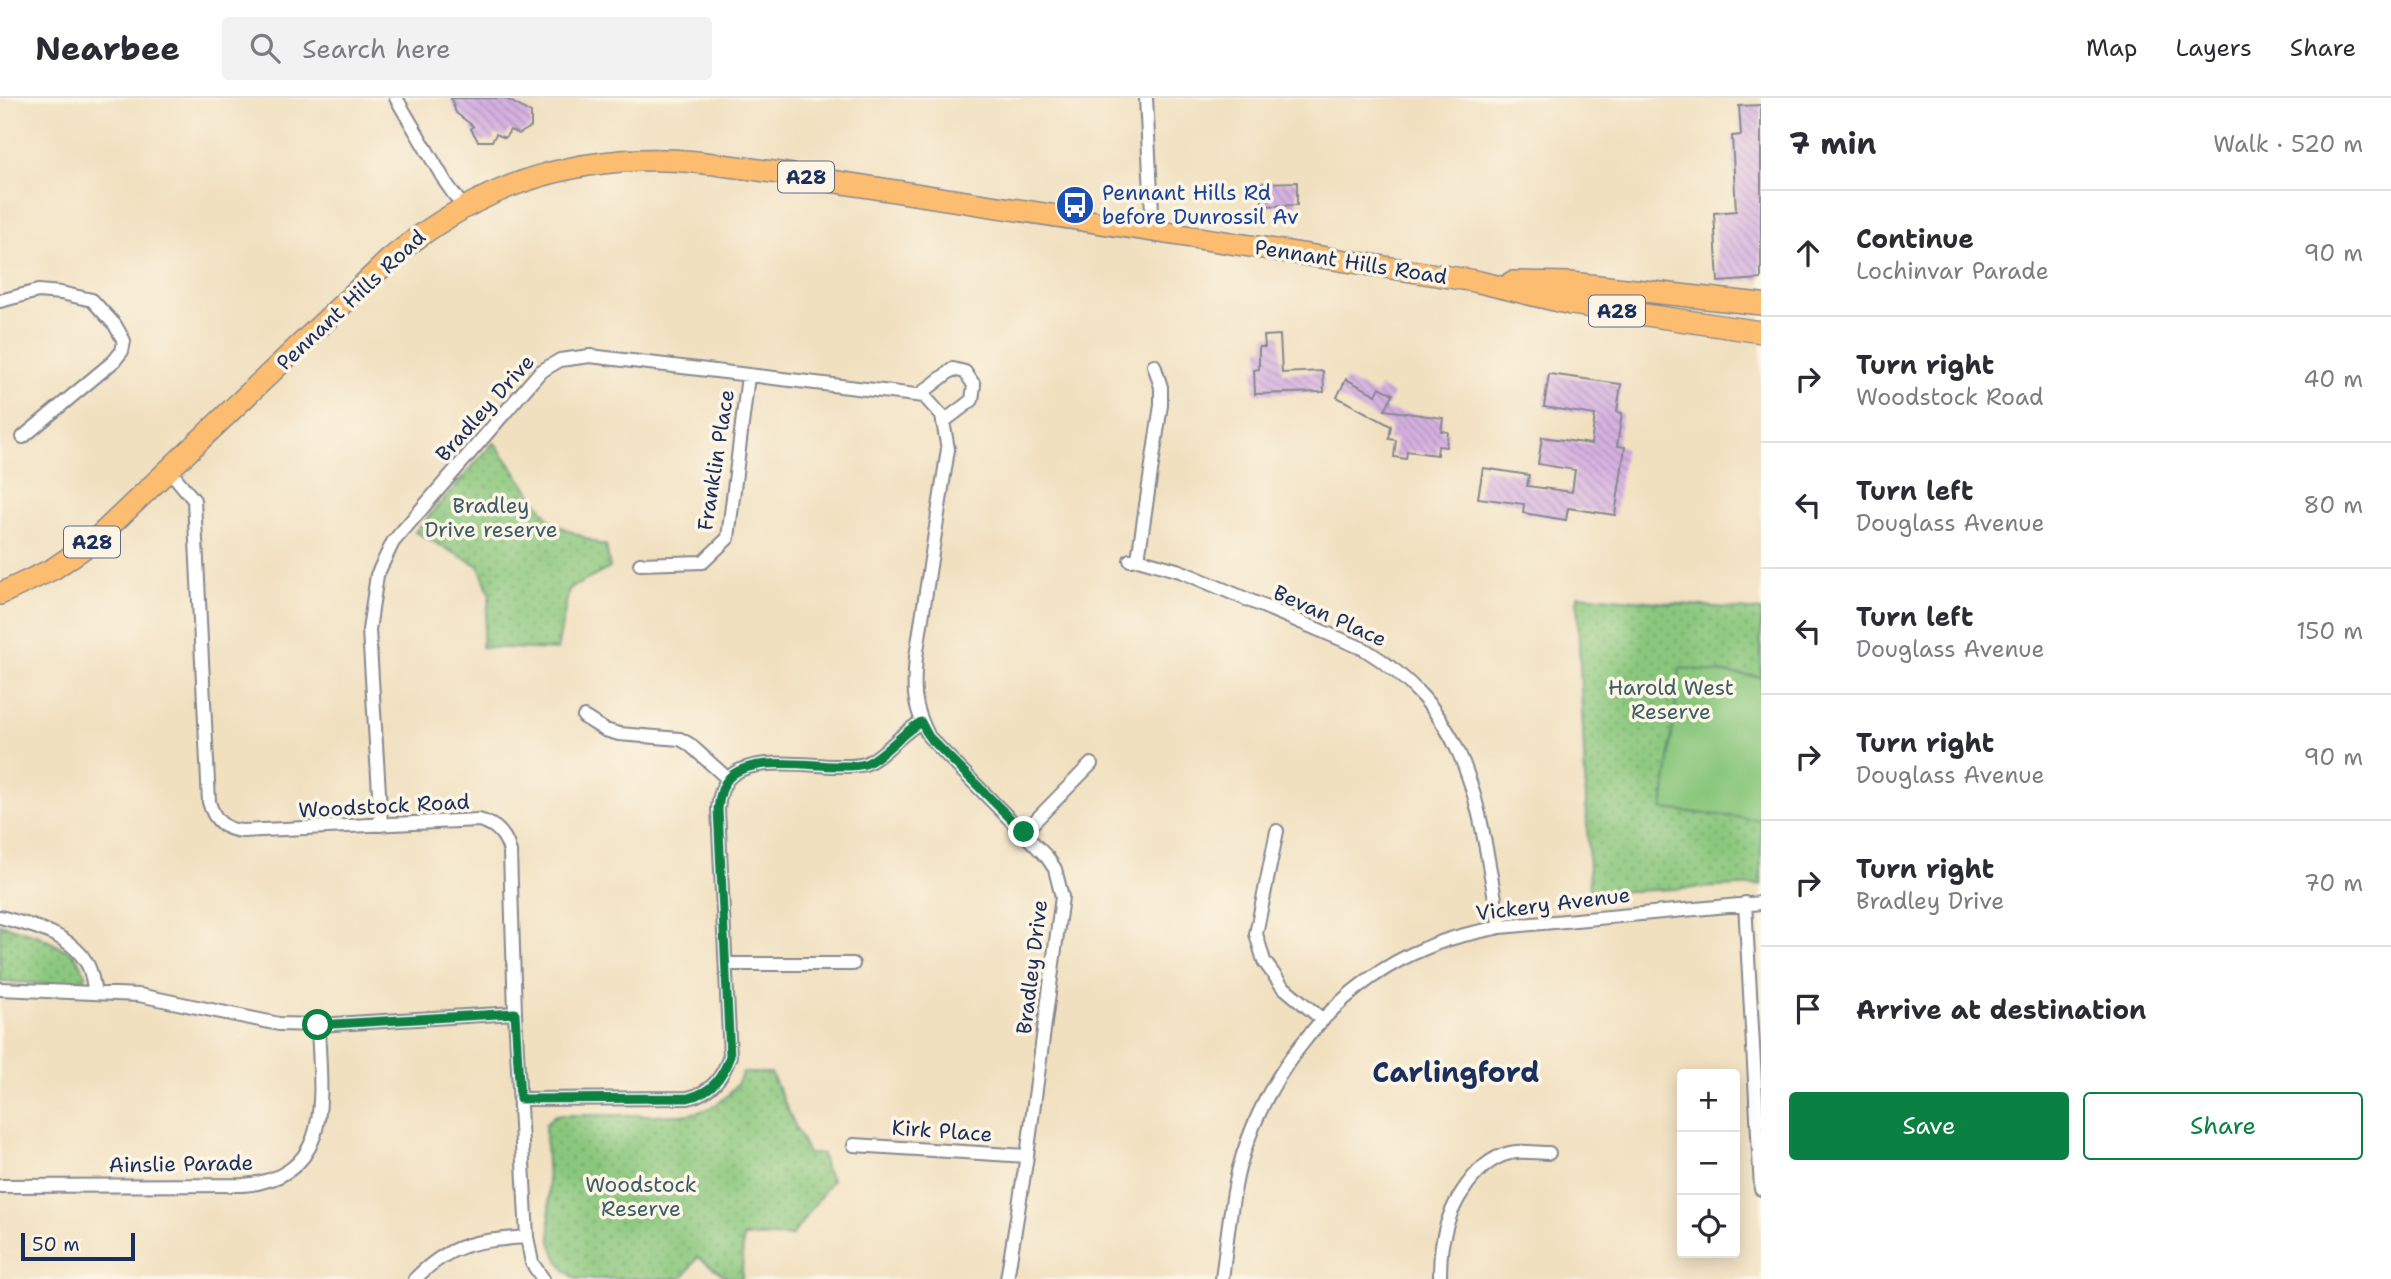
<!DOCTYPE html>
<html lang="en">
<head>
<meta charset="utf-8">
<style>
  body { margin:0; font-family:"Shantell Sans",sans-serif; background:#f2f2f3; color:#2b2b33 }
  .controls { position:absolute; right:21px; bottom:21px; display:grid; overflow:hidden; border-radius:7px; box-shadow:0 4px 18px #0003 }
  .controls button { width:63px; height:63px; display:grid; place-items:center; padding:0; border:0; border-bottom:2px solid #e1e1e2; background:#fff; color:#2b2b33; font:35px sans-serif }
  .scale { position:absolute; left:21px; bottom:18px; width:114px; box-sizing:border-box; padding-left:7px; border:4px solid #1b2f5e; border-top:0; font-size:19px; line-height:24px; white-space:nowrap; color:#1b2f5e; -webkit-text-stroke:5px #fcf5e5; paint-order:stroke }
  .stop { position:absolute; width:21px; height:21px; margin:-16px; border:5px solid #0b8043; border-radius:50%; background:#fff }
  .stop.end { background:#0b8043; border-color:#fff; box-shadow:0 2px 7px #0008 }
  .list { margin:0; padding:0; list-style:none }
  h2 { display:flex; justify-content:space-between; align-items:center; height:91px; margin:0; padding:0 28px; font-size:30px }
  h2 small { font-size:23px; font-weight:400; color:#7c7c81 }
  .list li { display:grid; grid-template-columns:46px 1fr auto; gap:21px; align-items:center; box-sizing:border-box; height:126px; padding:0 28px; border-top:2px solid #e1e1e2 }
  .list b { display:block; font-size:26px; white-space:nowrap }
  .list p { margin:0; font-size:23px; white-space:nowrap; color:#7c7c81 }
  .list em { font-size:23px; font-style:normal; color:#7c7c81 }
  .actions { display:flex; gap:14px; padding:21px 28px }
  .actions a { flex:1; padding:16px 0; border:2px solid #0b8043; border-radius:7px; text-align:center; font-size:24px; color:#0b8043 }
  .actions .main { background:#0b8043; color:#fff }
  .icon { flex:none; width:38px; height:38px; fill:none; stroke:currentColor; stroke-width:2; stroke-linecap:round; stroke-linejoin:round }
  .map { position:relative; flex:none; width:1761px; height:1181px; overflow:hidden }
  header { display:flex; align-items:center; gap:42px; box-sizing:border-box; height:98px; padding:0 35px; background:#fff; border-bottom:2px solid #e1e1e2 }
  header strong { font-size:33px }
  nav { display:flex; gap:38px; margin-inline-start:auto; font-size:24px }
  .search { width:490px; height:63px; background:#f2f2f3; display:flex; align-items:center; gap:18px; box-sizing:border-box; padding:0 24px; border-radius:7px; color:#7c7c81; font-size:26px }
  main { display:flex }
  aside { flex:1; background:#fff }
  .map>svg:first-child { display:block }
  .grass { fill:url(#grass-dots); stroke:#527b6e; stroke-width:2 }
  .pitch { fill:#8ac77d; stroke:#527b6e; stroke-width:2 }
  .building { fill:url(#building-back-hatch) }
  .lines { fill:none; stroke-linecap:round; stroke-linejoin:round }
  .minor-casing { stroke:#86888f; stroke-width:16 }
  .trunk-casing { stroke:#86888f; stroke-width:24 }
  .minor { stroke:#fff; stroke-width:12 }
  .trunk { stroke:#fcbd6f; stroke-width:21 }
  .route { stroke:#0b8043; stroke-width:9 }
  .labels { text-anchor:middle; stroke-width:7; stroke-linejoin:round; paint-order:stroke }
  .shield { fill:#fcf5e5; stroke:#5e6a86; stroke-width:2 }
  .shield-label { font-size:19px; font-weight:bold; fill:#1b2f5e }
  .transit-label { font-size:21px; fill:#164399; stroke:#fcf5e5; text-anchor:start }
  .street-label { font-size:21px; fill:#1b2f5e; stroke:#fcf5e5 }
  .park-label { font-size:21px; fill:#3c5d67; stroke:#fcf5e5 }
  .district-label { font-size:28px; font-weight:bold; fill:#1b2f5e; stroke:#fcf5e5 }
</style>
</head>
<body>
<header>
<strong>Nearbee</strong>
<div class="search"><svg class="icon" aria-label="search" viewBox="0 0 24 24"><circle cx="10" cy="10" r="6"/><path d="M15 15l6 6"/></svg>Search here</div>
<nav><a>Map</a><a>Layers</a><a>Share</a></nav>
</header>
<main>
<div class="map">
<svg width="1761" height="1181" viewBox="0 0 1761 1181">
  <defs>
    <pattern id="grass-dots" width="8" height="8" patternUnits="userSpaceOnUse" patternTransform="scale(1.75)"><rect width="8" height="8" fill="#8ac77d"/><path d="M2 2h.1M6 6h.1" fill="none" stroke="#70a26a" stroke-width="1.8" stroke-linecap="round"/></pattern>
    <pattern id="building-back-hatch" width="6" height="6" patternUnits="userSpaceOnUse" patternTransform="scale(1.75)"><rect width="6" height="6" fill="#d6b1e1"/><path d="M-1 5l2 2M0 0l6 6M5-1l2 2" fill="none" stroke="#ad90ba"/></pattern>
  </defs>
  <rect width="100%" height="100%" fill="#fcf5e5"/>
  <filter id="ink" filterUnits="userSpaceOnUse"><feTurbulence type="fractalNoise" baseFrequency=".0143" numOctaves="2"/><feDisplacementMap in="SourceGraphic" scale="14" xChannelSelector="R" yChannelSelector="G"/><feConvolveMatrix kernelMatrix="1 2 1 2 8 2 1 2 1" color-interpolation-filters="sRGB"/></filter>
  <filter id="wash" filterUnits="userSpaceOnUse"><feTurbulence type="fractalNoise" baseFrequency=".00686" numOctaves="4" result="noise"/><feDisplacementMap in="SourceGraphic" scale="28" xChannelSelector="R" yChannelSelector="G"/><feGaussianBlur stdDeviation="1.57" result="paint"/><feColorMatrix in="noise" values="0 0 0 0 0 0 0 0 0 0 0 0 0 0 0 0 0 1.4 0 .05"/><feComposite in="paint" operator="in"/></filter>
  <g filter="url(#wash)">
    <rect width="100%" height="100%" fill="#f1e0c0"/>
    <path class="grass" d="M494,344L552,425L601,447H606L610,470L569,491L557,552L481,549L490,497L479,468L415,434Z
      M1577,497L1761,513V787L1590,795Z
      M0,826L39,838L74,856L86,876L85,881L77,888L0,883Z
      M743,975H771L808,1056H822L825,1070L832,1082L792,1138L743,1139L742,1181H729L698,1159L682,1181H576L565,1172L558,1162L551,1144L545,1027L555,1017H681C710,1015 731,1001 743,975Z"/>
    <path class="pitch" d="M1680,570L1761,579V722L1663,711Z"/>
    <g id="blocks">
      <path class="building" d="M451,0H505L531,15V29L519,36L510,32L505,40L496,36L492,43H478L471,31L473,28L456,15Z
        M1761,7V181L1718,184L1714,115L1736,113L1732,38L1741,37L1739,8Z
        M1297,84V107L1262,108L1261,85Z
        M1280,237L1282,275L1323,273L1324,294L1255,296L1254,272L1259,271V249H1265L1264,238Z
        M1549,276L1621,286L1617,314L1622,315L1617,348L1625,349L1615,417L1568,410L1566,422L1523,415L1524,406L1478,400L1483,370L1529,377L1527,388L1572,394L1575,372L1538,366L1542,339L1591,346L1595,317L1544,309Z
        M1346,281L1376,297L1380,289L1393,296L1385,312L1443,320L1441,333L1448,334L1446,349L1438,348L1437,357L1407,353L1406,361L1394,359L1396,342L1389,341L1391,328L1337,299Z"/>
    </g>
  </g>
  <g filter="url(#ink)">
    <use href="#blocks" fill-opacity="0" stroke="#86888f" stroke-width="2"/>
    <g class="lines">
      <defs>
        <path id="minor" d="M396,0L446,85L463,109
          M1146,0L1153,133
          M0,203L38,193L61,195L92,202L115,227L124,243L122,253L114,263L23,339
          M919,297L953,271L965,274L974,287L972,302L943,324
          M170,373L194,402L209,704C214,722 224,732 243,733L479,722C496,726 506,737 510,754L515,915L527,1139L532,1165L543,1181
          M1138,461L1161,307V289L1154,267
          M1130,462L1138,461L1180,473L1364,551C1476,619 1478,712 1500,829
          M640,466L703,464L728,440L748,278
          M584,619L605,632L619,636L680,641L689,646L728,681
          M381,727L369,532L377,477L393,444L540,274L560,262L590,258L924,298L942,318L948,351L916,559C913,593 913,607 929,639L1047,759L1055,771L1062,799L1027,1058L1007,1181
          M1277,733L1256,836L1264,863L1282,888L1323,922
          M1024,734L1091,666
          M1745,805L1761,1091
          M0,819C30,827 69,835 86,864C92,872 93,886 95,895
          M727,866H853
          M0,891L139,897L279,926L318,927L515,915
          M519,1001L688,1000C712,994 722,980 730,958L718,711C719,701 721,689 728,681C747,658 805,667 832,668C843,668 855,669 865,666C883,659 901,635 921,624
          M854,1047L1027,1058
          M0,1088L243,1087C337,1079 320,994 318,927
          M415,1181C451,1144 478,1143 527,1139
          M1222,1181C1227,1144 1230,1106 1239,1070C1265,975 1335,886 1428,849C1451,839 1476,834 1500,829L1761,805
          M1440,1181C1440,1168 1440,1155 1443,1142C1449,1108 1477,1058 1516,1054C1527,1053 1539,1055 1549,1055"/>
        <path id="trunk" d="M1512,184L1571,185L1761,206
          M0,496L53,471L94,443L389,162C463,100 541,66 639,62C683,60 729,68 773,74L1475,183L1571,206L1761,234"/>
      </defs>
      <use href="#minor" class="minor-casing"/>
      <use href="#trunk" class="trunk-casing"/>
      <use href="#minor" class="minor"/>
      <use href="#trunk" class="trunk"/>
    </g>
  </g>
  <g class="lines" filter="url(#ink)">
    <path class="route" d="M318,927L515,915L520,1001L688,1000C712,994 722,980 730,958L718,711C719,701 721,689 728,681C747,658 805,667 833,668C843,668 855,669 865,666C883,659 901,635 921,624L929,639L1024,734"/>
  </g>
  <defs>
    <symbol id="bus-disc" viewBox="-11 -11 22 22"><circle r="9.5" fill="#1a4fb4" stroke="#fcf5e5"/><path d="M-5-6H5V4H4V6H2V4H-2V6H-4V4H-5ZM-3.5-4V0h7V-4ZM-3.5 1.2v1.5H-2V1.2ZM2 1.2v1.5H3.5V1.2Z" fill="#fff"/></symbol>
  </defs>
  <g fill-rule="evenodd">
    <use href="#bus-disc" x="1053" y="85" width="44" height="44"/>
  </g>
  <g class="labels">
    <g class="shield">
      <rect x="778" y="63.5" width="56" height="31" rx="5"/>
      <rect x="1589" y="197.5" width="56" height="31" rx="5"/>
      <rect x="64" y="428.5" width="56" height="31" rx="5"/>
    </g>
    <g class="shield-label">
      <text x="806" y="86">A28</text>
      <text x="1617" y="220">A28</text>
      <text x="92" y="451">A28</text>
    </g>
    <g class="transit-label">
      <text x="1102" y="102">Pennant Hills Rd<tspan x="1102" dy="24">before Dunrossil Av</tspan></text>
    </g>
    <g class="street-label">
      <text transform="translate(1351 164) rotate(9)" y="7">Pennant Hills Road</text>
      <text transform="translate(351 202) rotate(-43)" y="7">Pennant Hills Road</text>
      <text transform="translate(485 310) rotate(-48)" y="7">Bradley Drive</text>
      <text transform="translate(716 362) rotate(-81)" y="7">Franklin Place</text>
      <text transform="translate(1330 518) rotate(24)" y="7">Bevan Place</text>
      <text transform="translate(384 708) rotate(-3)" y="7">Woodstock Road</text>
      <text transform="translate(1553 806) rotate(-7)" y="7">Vickery Avenue</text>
      <text transform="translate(1032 869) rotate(-83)" y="7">Bradley Drive</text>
      <text transform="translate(942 1033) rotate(4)" y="7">Kirk Place</text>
      <text transform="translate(181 1066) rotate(-1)" y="7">Ainslie Parade</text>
    </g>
    <g class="park-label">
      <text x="491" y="415">Bradley<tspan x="491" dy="24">Drive reserve</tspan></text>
      <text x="1671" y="597">Harold West<tspan x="1671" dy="24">Reserve</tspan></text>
      <text x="641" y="1094">Woodstock<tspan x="641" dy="24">Reserve</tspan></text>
    </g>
    <g class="district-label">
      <text x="1456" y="984">Carlingford</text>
    </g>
  </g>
</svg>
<div class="controls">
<button>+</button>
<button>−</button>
<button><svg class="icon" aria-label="locate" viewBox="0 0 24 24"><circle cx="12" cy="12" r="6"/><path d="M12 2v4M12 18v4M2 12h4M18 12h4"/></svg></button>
</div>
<div class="scale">50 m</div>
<div class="stop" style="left:318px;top:927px"></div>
<div class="stop end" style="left:1024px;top:734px"></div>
</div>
<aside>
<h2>7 min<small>Walk · 520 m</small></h2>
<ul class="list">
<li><svg class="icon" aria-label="ahead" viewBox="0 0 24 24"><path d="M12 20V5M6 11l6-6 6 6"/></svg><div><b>Continue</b><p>Lochinvar Parade</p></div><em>90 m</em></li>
<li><svg class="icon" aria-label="right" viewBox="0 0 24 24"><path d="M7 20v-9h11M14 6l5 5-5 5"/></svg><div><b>Turn right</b><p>Woodstock Road</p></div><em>40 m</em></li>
<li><svg class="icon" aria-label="left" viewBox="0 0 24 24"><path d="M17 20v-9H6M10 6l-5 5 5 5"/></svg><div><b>Turn left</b><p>Douglass Avenue</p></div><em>80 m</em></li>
<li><svg class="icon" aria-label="left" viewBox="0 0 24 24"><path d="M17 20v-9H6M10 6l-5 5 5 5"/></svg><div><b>Turn left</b><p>Douglass Avenue</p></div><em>150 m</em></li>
<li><svg class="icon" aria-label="right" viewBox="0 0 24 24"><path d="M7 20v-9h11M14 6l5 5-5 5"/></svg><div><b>Turn right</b><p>Douglass Avenue</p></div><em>90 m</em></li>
<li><svg class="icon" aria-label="right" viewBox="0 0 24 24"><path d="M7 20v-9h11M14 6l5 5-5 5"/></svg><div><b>Turn right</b><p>Bradley Drive</p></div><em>70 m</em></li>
<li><svg class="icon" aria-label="arrive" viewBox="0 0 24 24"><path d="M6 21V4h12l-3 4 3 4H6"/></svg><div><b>Arrive at destination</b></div></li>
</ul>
<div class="actions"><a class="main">Save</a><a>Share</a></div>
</aside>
</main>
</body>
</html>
